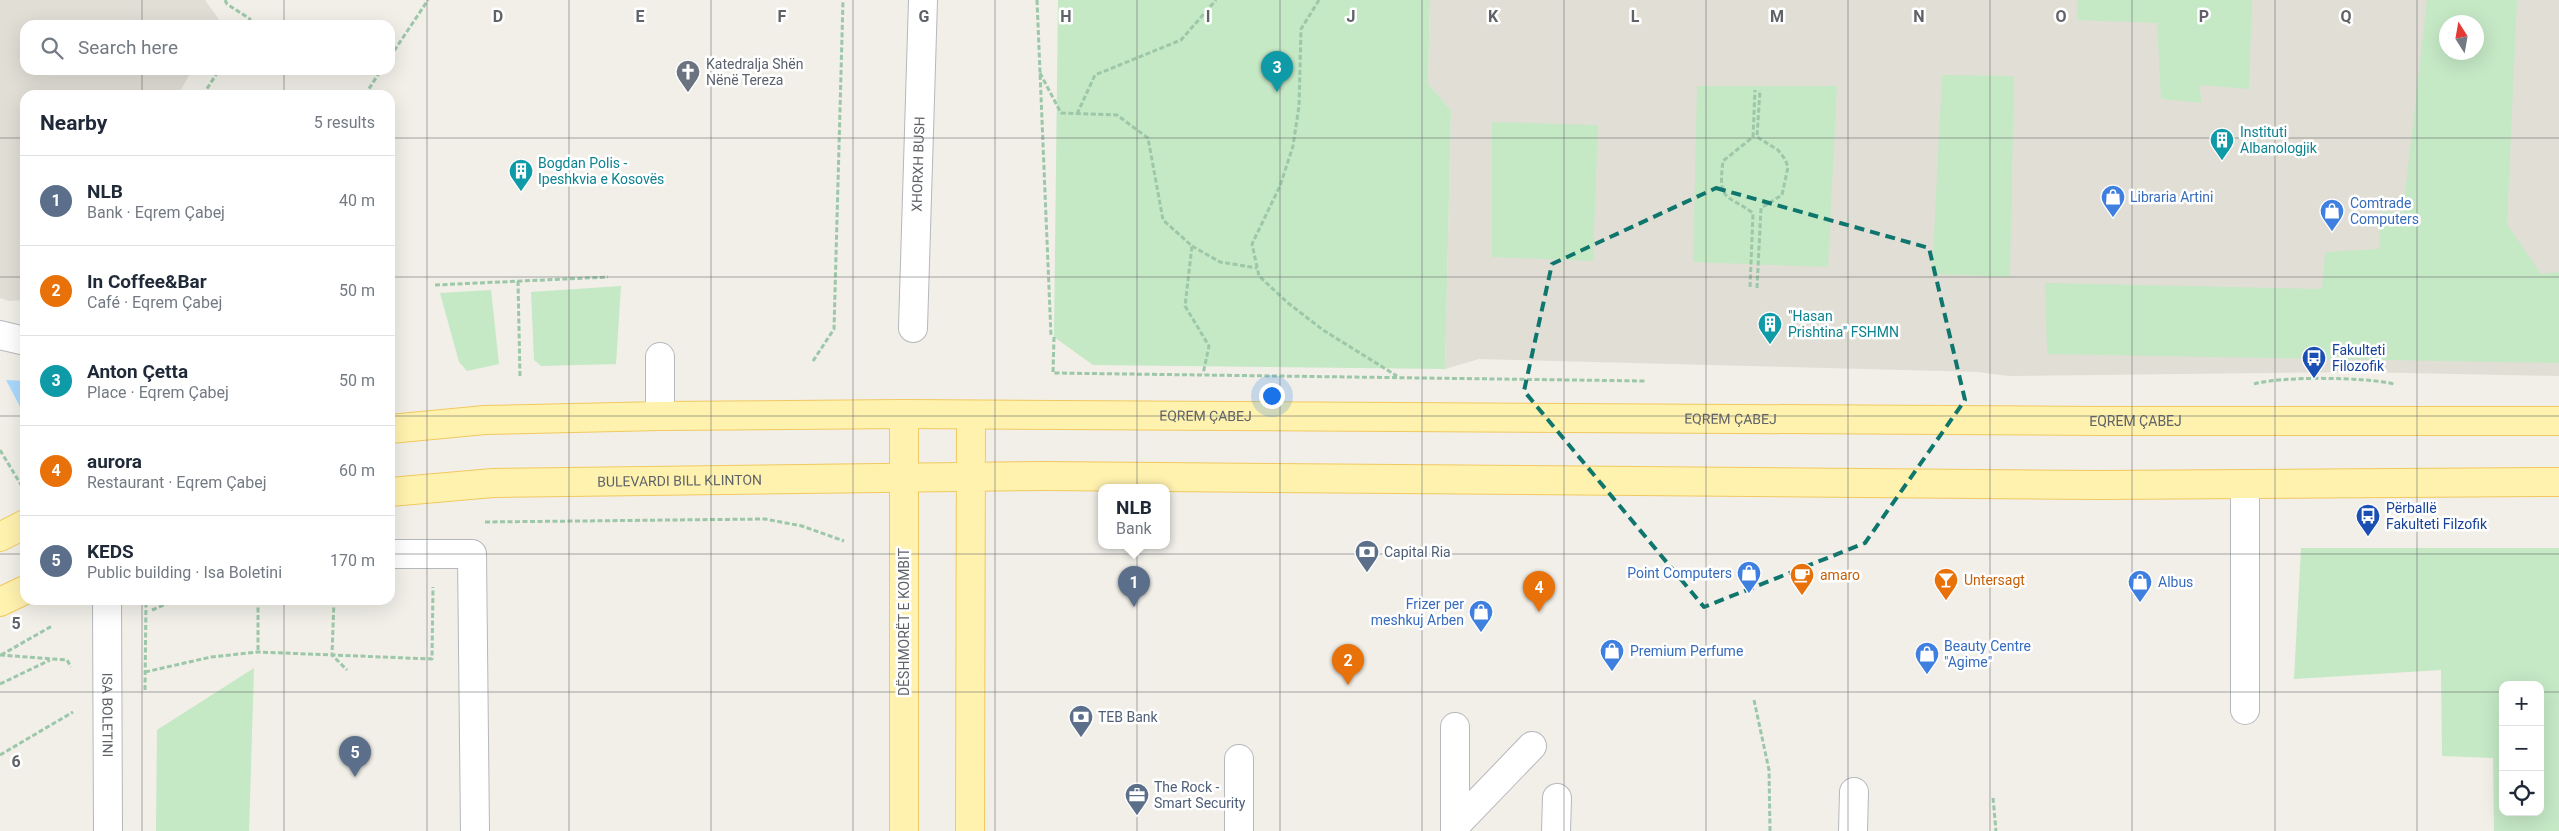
<!DOCTYPE html>
<html lang="en">
<head>
<meta charset="utf-8">
<style>
  body { margin:0; font-family:Roboto,sans-serif; background:#f2f2f3; color:#1f2937 }
  .controls { position:absolute; right:15px; bottom:15px; display:grid; overflow:hidden; border-radius:10px; box-shadow:0 5px 20px #0002 }
  .controls button { width:45px; height:45px; display:grid; place-items:center; padding:0; border:0; border-bottom:1px solid #e0e1e3; background:#fff; color:#1f2937; font:25px sans-serif }
  .compass { position:absolute; left:2439px; top:15px; width:45px; height:45px; border-radius:50%; background:#fff; box-shadow:0 5px 20px #0002; rotate:349deg }
  .you { position:absolute; left:1271px; top:395px; width:18px; height:18px; margin:-12px; border:4px solid #fff; border-radius:50%; background:#1a73e8; box-shadow:0 0 0 8px #1a73e833 }
  .badge { display:grid; place-items:center; width:32px; height:32px; border-radius:50%; background:#1a73e8; color:#fff; font-size:16px; font-weight:700 }
  .pin { position:absolute; translate:-50% -41px; filter:drop-shadow(0 1px 2px #0008) }
  .pin::after { content:''; position:absolute; top:26px; width:18px; height:15px; background:inherit; clip-path:polygon(0 0,100% 0,50% 100%) }
  .popup { position:absolute; left:1098px; top:484px; width:72px; height:65px; box-sizing:border-box; display:grid; place-content:center; border-radius:10px; background:#fff; filter:drop-shadow(0 1px 4px #0005); font-size:16px; white-space:nowrap; color:#747a83 }
  .popup b { font-size:19px; color:#1f2937 }
  .popup::after { content:''; position:absolute; left:50%; top:100%; margin-left:-10px; border:10px solid transparent; border-top-color:#fff }
  .list { margin:0; padding:0; list-style:none }
  h2 { display:flex; justify-content:space-between; align-items:center; height:65px; margin:0; padding:0 20px; font-size:21px }
  h2 small { font-size:16px; font-weight:400; color:#747a83 }
  .list li { display:grid; grid-template-columns:32px 1fr auto; gap:15px; align-items:center; box-sizing:border-box; height:90px; padding:0 20px; border-top:1px solid #e0e1e3 }
  .list b { display:block; font-size:19px; white-space:nowrap }
  .list p { margin:0; font-size:16px; white-space:nowrap; color:#747a83 }
  .list em { font-size:16px; font-style:normal; color:#747a83 }
  .icon { flex:none; width:28px; height:28px; fill:none; stroke:currentColor; stroke-width:2; stroke-linecap:round; stroke-linejoin:round }
  .map { position:relative; flex:none; width:2559px; height:831px; overflow:hidden }
  .search { position:absolute; background:#fff; box-shadow:0 5px 20px #0002; left:20px; top:20px; width:375px; height:55px; display:flex; align-items:center; gap:12px; box-sizing:border-box; padding:0 18px; border-radius:15px; color:#747a83; font-size:19px }
  .panel { position:absolute; background:#fff; box-shadow:0 5px 20px #0002; left:20px; top:90px; width:375px; height:515px; border-radius:15px }
  .map>svg:first-child { display:block }
  .education { fill:#e1ded6; fill-rule:evenodd }
  .green { fill:#c5e8c5; fill-rule:evenodd }
  .water { fill:#aadaff }
  .lines { fill:none; stroke-linecap:round; stroke-linejoin:round }
  .minor-casing { stroke:#b5b8bc; stroke-width:30 }
  .major-casing { stroke:#f2c960; stroke-width:30 }
  .path { stroke:#9cc7a9; stroke-width:3; stroke-dasharray:5 2.5; stroke-linecap:butt }
  .minor { stroke:#fff; stroke-width:28 }
  .major { stroke:#fff2af; stroke-width:28 }
  .marked { fill:none; stroke:#0f766e; stroke-width:4; stroke-dasharray:10 6; stroke-linejoin:round }
  .grid { fill:none; stroke:#5f6368; stroke-width:1; stroke-opacity:0.55 }
  .labels { text-anchor:middle; stroke-width:5; stroke-linejoin:round; paint-order:stroke }
  .worship-label { font-size:14px; fill:#5b616d; stroke:#fff; text-anchor:start }
  .culture-label { font-size:14px; fill:#0d838f; stroke:#fff; text-anchor:start }
  .street-label { font-size:14px; fill:#5f6368; stroke:#fff }
  .shop-label { font-size:14px; fill:#366cbe; stroke:#fff; text-anchor:start }
  .transit-label { font-size:14px; fill:#164399; stroke:#fff; text-anchor:start }
  .service-label { font-size:14px; fill:#4e5e75; stroke:#fff; text-anchor:start }
  .food-label { font-size:14px; fill:#c56008; stroke:#fff; text-anchor:start }
  .grid-label { font-size:16px; text-anchor:middle; font-weight:bold; fill:#5f6368; stroke:#fff; stroke-width:5; stroke-linejoin:round; paint-order:stroke }
</style>
</head>
<body>
<div class="map">
<svg width="2559" height="831" viewBox="0 0 2559 831">
  <rect width="100%" height="100%" fill="#f1efe8"/>
  <path class="education" d="M0,0H205L220,21L217,25H25V70H192L178,95H25V300L9,301L0,298Z
    M1430,0H2559V376L2357,372L2009,376L1978,372L1479,359L1445,369L1451,110L1428,84ZM2446,22H2476V52H2446Z"/>
  <path class="green" d="M1058,0H1430L1428,84L1451,110L1445,369L1093,365L1054,337Z
    M2077,0H2252L2249,89L2199,85L2202,103L2161,99L2157,23L2077,20Z
    M2427,0H2517L2507,224L2541,274L2559,272V363L2047,354L2045,283L2322,289L2325,252L2379,249L2380,212H2403ZM2446,22H2476V52H2446Z
    M1942,75L2014,76L2010,277L1932,274Z
    M1697,86H1837L1828,267L1693,262Z
    M1492,122L1598,125L1593,261L1492,257Z
    M621,286L616,364L541,366L534,360L531,292Z
    M491,290L499,364L467,371L459,362L440,293Z
    M2301,548H2559V831H2494L2493,758L2442,756L2441,670L2294,679ZM2503,685H2540V812H2503Z
    M254,668L249,831H156L157,730Z"/>
  <path class="water" d="M6,380L25,381V416Z"/>
  <g class="lines">
    <defs>
      <g id="minor">
        <path id="s1" d="M913,328L923,0"/>
        <path d="M0,335L25,341"/>
        <path d="M660,416V357"/>
        <path d="M390,554H472L475,831"/>
        <path id="s2" d="M107,600L108,831"/>
        <path d="M2245,710V484"/>
        <path d="M1239,759V831"/>
        <path d="M1455,826L1532,746"/>
        <path d="M1455,831V727"/>
        <path d="M1556,831L1557,798"/>
        <path d="M1853,831L1854,792"/>
      </g>
      <g id="major">
        <path d="M904,414V831"/>
        <path id="s3" d="M390,429L485,420L660,416L904,414L2099,421H2559"/>
        <path id="s4" d="M390,492L493,483L1045,476L2098,485L2559,482"/>
        <path d="M0,537L25,524"/>
        <path d="M0,602L25,590"/>
        <path d="M970,831L971,415"/>
      </g>
    </defs>
    <use href="#minor" class="minor-casing"/>
    <use href="#major" class="major-casing"/>
    <path class="path" d="M225,0L227,4L250,19L247,25
      M1037,0L1051,336
      M1319,0L1301,29L1299,106L1293,146L1280,186L1252,244L1259,276L1288,303L1323,330L1397,376
      M390,57L428,0
      M1040,73L1061,113L1117,115L1148,138L1163,220L1192,246L1185,306L1209,346L1203,374
      M203,95L219,70
      M365,95L381,70
      M1077,114L1095,75L1181,40L1216,0
      M1192,246L1220,262L1257,268
      M518,281L520,377
      M435,285L608,277
      M1750,287L1753,213C1725,193 1718,202 1723,161L1753,137L1755,90
      M1757,288L1761,208L1782,195L1788,167L1785,159L1778,150L1757,137L1760,90
      M1054,337L1053,373L1646,381
      M813,361L834,329L843,0
      M2254,384C2282,376 2365,377 2394,384
      M0,450L23,488
      M485,522L765,519L802,526L844,541
      M258,600V652
      M334,600L332,655L347,670
      M152,610L176,600
      M0,655L67,660L71,667
      M1,655L52,626
      M145,672L211,657L258,652L432,659L433,587
      M0,684L50,660
      M145,690L146,600
      M1754,700L1769,770L1770,831
      M0,755L73,712
      M1993,798L1996,831"/>
    <use href="#minor" class="minor"/>
    <use href="#major" class="major"/>
  </g>
  <path class="marked" d="M1716,188L1929,248L1965,400L1865,543L1704,607L1524,391L1552,264Z"/>
  <path class="grid" d="M142,0V25M284,0V25M427,0V831M569,0V831M711,0V831M853,0V831M995,0V831M1137,0V831M1280,0V831M1422,0V831M1564,0V831M1706,0V831M1848,0V831M1990,0V831M2132,0V831M2275,0V831M2417,0V831M142,70V95M284,70V95M0,138H25M390,138H2559M0,277H25M390,277H2559M0,416H25M390,416H2559M0,554H25M390,554H2559M142,600V831M284,600V831M0,692H2503M2540,692H2559"/>
  <defs>
    <symbol id="church-pin" viewBox="-11 -11 22 30"><path d="M0 17L-7.5 6A9.5 9.5 0 1 1 7.5 6Z" fill="#6b7280" stroke="#fff"/><path d="M-1.2-6h2.4v3.5h3.3v2.4h-3.3V6h-2.4V-.1h-3.3v-2.4h3.3Z" fill="#fff"/></symbol>
    <symbol id="building-pin" viewBox="-11 -11 22 30"><path d="M0 17L-7.5 6A9.5 9.5 0 1 1 7.5 6Z" fill="#0f9aa8" stroke="#fff"/><path d="M-4-6H4V6H1V3H-1V6H-4ZM-2.5-4.3h1.7v1.8h-1.7ZM.8-4.3h1.7v1.8H.8ZM-2.5-1h1.7V.8h-1.7ZM.8-1h1.7V.8H.8Z" fill="#fff"/></symbol>
    <symbol id="shop-pin" viewBox="-11 -11 22 30"><path d="M0 17L-7.5 6A9.5 9.5 0 1 1 7.5 6Z" fill="#3f7fe0" stroke="#fff"/><path d="M-5-2.5h2.3a2.7 3.5 0 0 1 5.4 0H5L5.5 6h-11ZM-1.5-2.5h3a1.5 2.3 0 0 0-3 0Z" fill="#fff"/></symbol>
    <symbol id="bus-pin" viewBox="-11 -11 22 30"><path d="M0 17L-7.5 6A9.5 9.5 0 1 1 7.5 6Z" fill="#1a4fb4" stroke="#fff"/><path d="M-5-6H5V4H4V6H2V4H-2V6H-4V4H-5ZM-3.5-4V0h7V-4ZM-3.5 1.2v1.5H-2V1.2ZM2 1.2v1.5H3.5V1.2Z" fill="#fff"/></symbol>
    <symbol id="bank-pin" viewBox="-11 -11 22 30"><path d="M0 17L-7.5 6A9.5 9.5 0 1 1 7.5 6Z" fill="#5c6f8a" stroke="#fff"/><path d="M-6-4H6V4H-6ZM0-2.3a2.3 2.3 0 1 0 0 4.6a2.3 2.3 0 1 0 0-4.6Z" fill="#fff"/></symbol>
    <symbol id="cafe-pin" viewBox="-11 -11 22 30"><path d="M0 17L-7.5 6A9.5 9.5 0 1 1 7.5 6Z" fill="#e8710a" stroke="#fff"/><path d="M-5.5-4.5H6V0H3Q3 3.5 0 3.5H-2.5Q-5.5 3.5-5.5 0ZM3-3.2v2h1.7v-2ZM-6 4.5H4V6H-6Z" fill="#fff"/></symbol>
    <symbol id="bar-pin" viewBox="-11 -11 22 30"><path d="M0 17L-7.5 6A9.5 9.5 0 1 1 7.5 6Z" fill="#e8710a" stroke="#fff"/><path d="M-6-5H6L.8 .8V4.5H3.5V6h-7V4.5H-.8V.8Z" fill="#fff"/></symbol>
    <symbol id="office-pin" viewBox="-11 -11 22 30"><path d="M0 17L-7.5 6A9.5 9.5 0 1 1 7.5 6Z" fill="#5c6f8a" stroke="#fff"/><path d="M-6-3h4V-5.5h4V-3h4V5H-6ZM-1-4.5V-3h2v-1.5ZM-6 0V1H6V0Z" fill="#fff"/></symbol>
  </defs>
  <g fill-rule="evenodd">
    <use href="#church-pin" x="674" y="58" width="28" height="38"/>
    <use href="#building-pin" x="2208" y="126" width="28" height="38"/>
    <use href="#building-pin" x="507" y="157" width="28" height="38"/>
    <use href="#shop-pin" x="2099" y="183" width="28" height="38"/>
    <use href="#shop-pin" x="2318" y="197" width="28" height="38"/>
    <use href="#building-pin" x="1756" y="310" width="28" height="38"/>
    <use href="#bus-pin" x="2300" y="344" width="28" height="38"/>
    <use href="#bus-pin" x="2354" y="502" width="28" height="38"/>
    <use href="#bank-pin" x="1353" y="538" width="28" height="38"/>
    <use href="#shop-pin" x="1735" y="559" width="28" height="38"/>
    <use href="#cafe-pin" x="1788" y="561" width="28" height="38"/>
    <use href="#bar-pin" x="1932" y="566" width="28" height="38"/>
    <use href="#shop-pin" x="2126" y="568" width="28" height="38"/>
    <use href="#shop-pin" x="1467" y="598" width="28" height="38"/>
    <use href="#shop-pin" x="1598" y="637" width="28" height="38"/>
    <use href="#shop-pin" x="1913" y="640" width="28" height="38"/>
    <use href="#bank-pin" x="1067" y="703" width="28" height="38"/>
    <use href="#office-pin" x="1123" y="781" width="28" height="38"/>
  </g>
  <g class="labels">
    <g class="worship-label">
      <text x="706" y="69">Katedralja Shën<tspan x="706" dy="16">Nënë Tereza</tspan></text>
    </g>
    <g class="culture-label">
      <text x="2240" y="137">Instituti<tspan x="2240" dy="16">Albanologjik</tspan></text>
      <text x="538" y="168">Bogdan Polis -<tspan x="538" dy="16">Ipeshkvia e Kosovës</tspan></text>
      <text x="1788" y="321">"Hasan<tspan x="1788" dy="16">Prishtina" FSHMN</tspan></text>
    </g>
    <g class="street-label">
      <text dy="5" stroke="none"><textPath href="#s1" startOffset="164">XHORXH BUSH</textPath></text>
      <text dy="5" stroke="none"><textPath href="#s3" startOffset="816">EQREM ÇABEJ</textPath></text>
      <text dy="5" stroke="none"><textPath href="#s3" startOffset="1341">EQREM ÇABEJ</textPath></text>
      <text dy="5" stroke="none"><textPath href="#s3" startOffset="1746">EQREM ÇABEJ</textPath></text>
      <text dy="5" stroke="none"><textPath href="#s4" startOffset="290">BULEVARDI BILL KLINTON</textPath></text>
      <text transform="translate(904 622) rotate(-90)" y="5">DËSHMORËT E KOMBIT</text>
      <text dy="5" stroke="none"><textPath href="#s2" startOffset="115">ISA BOLETINI</textPath></text>
    </g>
    <g class="shop-label">
      <text x="2130" y="202">Libraria Artini</text>
      <text x="2350" y="208">Comtrade<tspan x="2350" dy="16">Computers</tspan></text>
      <text x="1732" y="578" text-anchor="end">Point Computers</text>
      <text x="2158" y="587">Albus</text>
      <text x="1464" y="609" text-anchor="end">Frizer per<tspan x="1464" dy="16">meshkuj Arben</tspan></text>
      <text x="1944" y="651">Beauty Centre<tspan x="1944" dy="16">"Agime"</tspan></text>
      <text x="1630" y="656">Premium Perfume</text>
    </g>
    <g class="transit-label">
      <text x="2332" y="355">Fakulteti<tspan x="2332" dy="16">Filozofik</tspan></text>
      <text x="2386" y="513">Përballë<tspan x="2386" dy="16">Fakulteti Filzofik</tspan></text>
    </g>
    <g class="service-label">
      <text x="1384" y="557">Capital Ria</text>
      <text x="1098" y="722">TEB Bank</text>
      <text x="1154" y="792">The Rock -<tspan x="1154" dy="16">Smart Security</tspan></text>
    </g>
    <g class="food-label">
      <text x="1820" y="580">amaro</text>
      <text x="1964" y="585">Untersagt</text>
    </g>
  </g>
  <g class="grid-label">
    <text x="498" y="22">D</text>
    <text x="640" y="22">E</text>
    <text x="782" y="22">F</text>
    <text x="924" y="22">G</text>
    <text x="1066" y="22">H</text>
    <text x="1208" y="22">I</text>
    <text x="1351" y="22">J</text>
    <text x="1493" y="22">K</text>
    <text x="1635" y="22">L</text>
    <text x="1777" y="22">M</text>
    <text x="1919" y="22">N</text>
    <text x="2061" y="22">O</text>
    <text x="2204" y="22">P</text>
    <text x="2346" y="22">Q</text>
    <text x="16" y="629">5</text>
    <text x="16" y="767">6</text>
  </g>
</svg>
<div class="controls">
<button>+</button>
<button>−</button>
<button><svg class="icon" aria-label="locate" viewBox="0 0 24 24"><circle cx="12" cy="12" r="6"/><path d="M12 2v4M12 18v4M2 12h4M18 12h4"/></svg></button>
</div>
<svg class="compass" viewBox="-18 -18 36 36"><path d="M0-13l5 13h-10z" fill="#e53935"/><path d="M0 13l5-13h-10z" fill="#747a83"/></svg>
<div class="you"></div>
<div class="pin badge" style="left:1134px;top:607px;background:#5c6f8a">1</div>
<div class="popup"><b>NLB</b>Bank</div>
<div class="pin badge" style="left:1348px;top:685px;background:#e8710a">2</div>
<div class="pin badge" style="left:1277px;top:92px;background:#0f9aa8">3</div>
<div class="pin badge" style="left:1539px;top:612px;background:#e8710a">4</div>
<div class="pin badge" style="left:355px;top:777px;background:#5c6f8a">5</div>
<div class="search"><svg class="icon" aria-label="search" viewBox="0 0 24 24"><circle cx="10" cy="10" r="6"/><path d="M15 15l6 6"/></svg>Search here</div>
<section class="panel">
<h2>Nearby<small>5 results</small></h2>
<ul class="list">
<li><span class="badge" style="background:#5c6f8a">1</span><div><b>NLB</b><p>Bank · Eqrem Çabej</p></div><em>40 m</em></li>
<li><span class="badge" style="background:#e8710a">2</span><div><b>In Coffee&amp;Bar</b><p>Café · Eqrem Çabej</p></div><em>50 m</em></li>
<li><span class="badge" style="background:#0f9aa8">3</span><div><b>Anton Çetta</b><p>Place · Eqrem Çabej</p></div><em>50 m</em></li>
<li><span class="badge" style="background:#e8710a">4</span><div><b>aurora</b><p>Restaurant · Eqrem Çabej</p></div><em>60 m</em></li>
<li><span class="badge" style="background:#5c6f8a">5</span><div><b>KEDS</b><p>Public building · Isa Boletini</p></div><em>170 m</em></li>
</ul>
</section>
</div>
</body>
</html>
